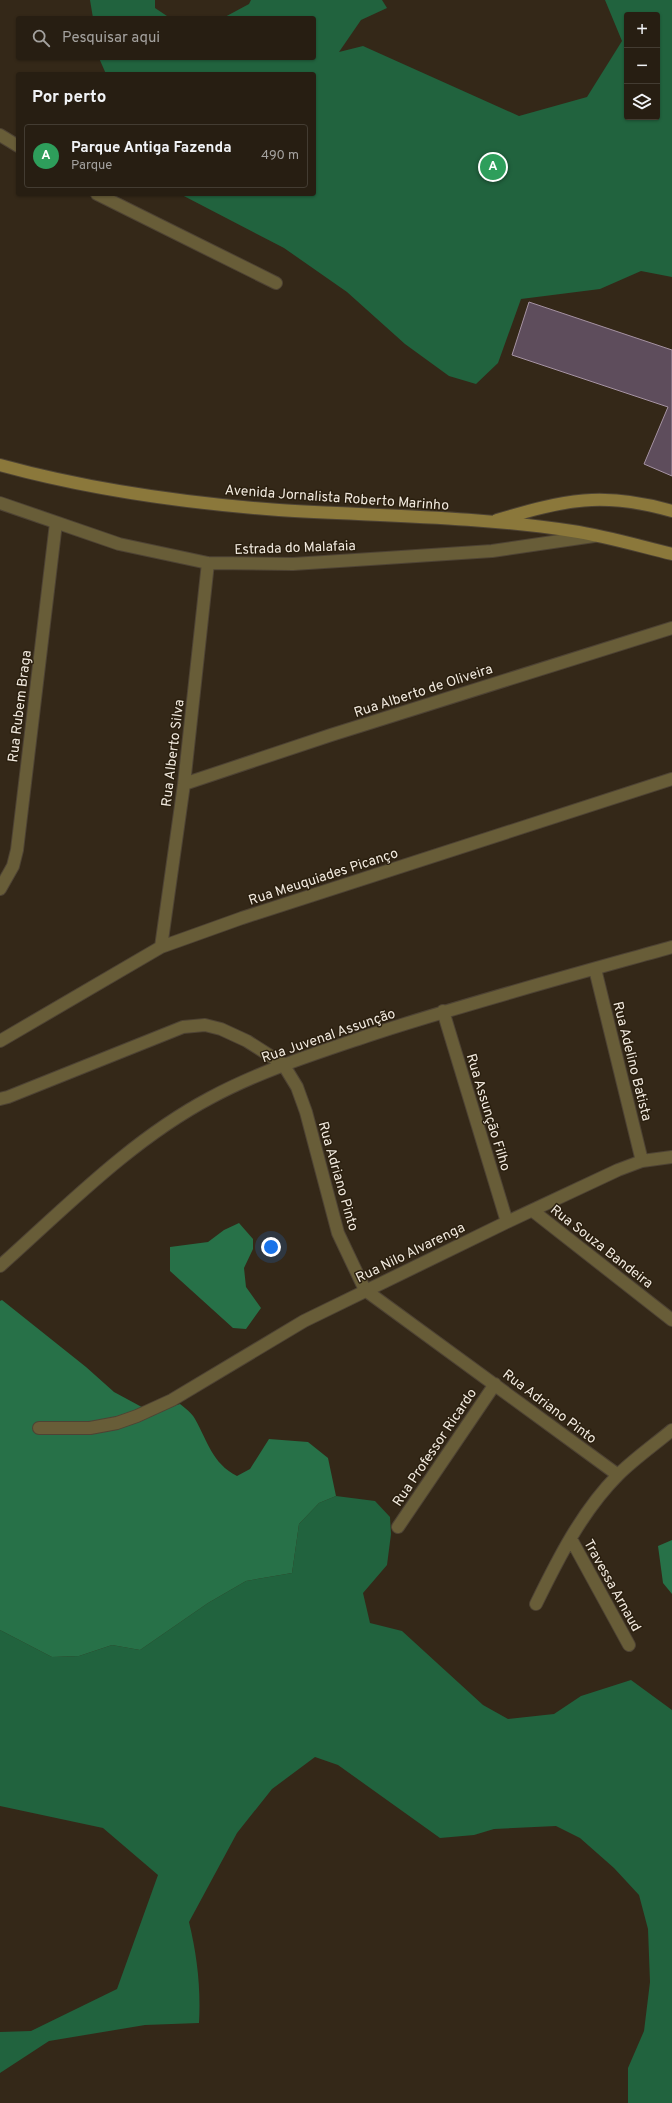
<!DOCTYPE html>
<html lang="pt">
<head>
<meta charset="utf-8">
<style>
  body { margin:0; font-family:Overpass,sans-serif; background:#332b20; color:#f1f3f6 }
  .controls { position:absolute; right:12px; top:12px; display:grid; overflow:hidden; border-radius:4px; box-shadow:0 1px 3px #0004 }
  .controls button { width:36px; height:36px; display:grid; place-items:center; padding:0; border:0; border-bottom:1px solid #433c32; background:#271e12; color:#f1f3f6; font:20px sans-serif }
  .you { position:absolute; left:271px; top:1247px; width:14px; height:14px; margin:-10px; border:3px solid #fff; border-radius:50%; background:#1a73e8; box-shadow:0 0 0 6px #1a73e833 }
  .badge { display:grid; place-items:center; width:26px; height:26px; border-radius:50%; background:#b45309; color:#fff; font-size:13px; font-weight:700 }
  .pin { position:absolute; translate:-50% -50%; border:2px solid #fff; box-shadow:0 1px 4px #0006 }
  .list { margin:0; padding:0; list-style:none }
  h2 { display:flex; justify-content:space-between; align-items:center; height:52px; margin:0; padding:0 16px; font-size:17px }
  h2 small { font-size:13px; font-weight:400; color:#a4a29f }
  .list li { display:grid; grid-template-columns:26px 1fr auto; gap:12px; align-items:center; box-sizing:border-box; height:64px; margin:0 8px 8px; padding:0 8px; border:1px solid #433c32; border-radius:4px }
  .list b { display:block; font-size:15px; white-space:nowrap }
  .list p { margin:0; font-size:13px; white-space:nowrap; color:#a4a29f }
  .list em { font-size:13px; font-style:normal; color:#a4a29f }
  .icon { flex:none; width:22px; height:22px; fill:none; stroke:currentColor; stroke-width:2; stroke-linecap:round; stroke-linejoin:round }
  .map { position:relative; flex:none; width:672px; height:2103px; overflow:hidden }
  .search { position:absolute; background:#271e12; box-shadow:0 1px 3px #0004; left:16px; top:16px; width:300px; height:44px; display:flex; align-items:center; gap:10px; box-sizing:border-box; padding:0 14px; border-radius:4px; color:#a4a29f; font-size:15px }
  .panel { position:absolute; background:#271e12; box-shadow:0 1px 3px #0004; left:16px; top:72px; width:300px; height:124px; border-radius:4px }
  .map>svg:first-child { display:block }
  .green { fill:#21633e; fill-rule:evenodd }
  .forest { fill:#277148 }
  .building { fill:#5e4d5c; stroke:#a693a3 }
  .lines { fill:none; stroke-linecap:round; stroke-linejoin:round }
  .street-casing { stroke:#4e4334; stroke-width:14 }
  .secondary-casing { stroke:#4e4334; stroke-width:14 }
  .street { stroke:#685d38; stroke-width:12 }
  .secondary { stroke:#8b783b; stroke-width:12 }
  .labels { text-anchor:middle; stroke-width:3; stroke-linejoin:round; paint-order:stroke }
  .street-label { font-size:14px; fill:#f1e9de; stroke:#2a1f0f }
</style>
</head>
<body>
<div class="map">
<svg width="672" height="2103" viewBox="0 0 672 2103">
  <rect width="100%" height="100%" fill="#342818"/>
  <path class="green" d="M90,0H155V8L170,18H93Z
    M251,0H382L387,8L361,20L339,52L363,46L519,116L587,97L622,41L605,0H672V277L641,271L600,289L521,299L498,363L476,384L449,376L405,344L347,292L284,248L180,194H314V74H106L99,58H314V18H223L249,4ZM627,15H657V117H627Z
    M336,1496L375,1501L390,1517L391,1534L387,1565L363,1593L370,1623L402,1631L483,1705L508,1719L554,1714L581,1696L631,1680L672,1710V2103H628V2068L644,2031L650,1982L648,1929L639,1895L614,1868L580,1838L556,1826L494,1829L474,1835L440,1838L338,1765L315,1757L272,1789L237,1833L189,1922C197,1955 201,1988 199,2023L145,2025L49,2041L0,2073V2032L31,2031L117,1989L158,1875L103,1828L0,1806V1630L52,1657L79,1656L112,1645L140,1650L208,1603L246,1581L292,1573L299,1524L319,1503Z"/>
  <path class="forest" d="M239,1223L253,1239V1249L244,1268L246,1287L261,1308L246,1329L233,1328L170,1271V1247L208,1242L224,1230Z
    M2,1300L86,1367L114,1392L151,1412L180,1404C185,1408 192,1413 195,1419C208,1442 212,1463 237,1476L250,1469L269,1439L308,1442L328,1458L336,1496L319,1503L299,1524L292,1573L246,1581L208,1603L140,1650L112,1645L79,1656L52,1657L0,1630V1301Z
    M672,1540V1594L663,1583L658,1546Z"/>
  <path class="building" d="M529,302L672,350V476L644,464L668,407L512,355Z"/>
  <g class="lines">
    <defs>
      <path id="street" d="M0,135L18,146
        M97,194L276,283
        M0,503L119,544L208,563L293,564L386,558L492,551L594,536
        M184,784L331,735L672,628
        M0,889L13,866L17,850L56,523
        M161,947L184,784L208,563
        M595,969L642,1161
        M443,1011L507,1222
        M0,1041L161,947L242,918L672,779
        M0,1099L8,1097L183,1027L205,1025L221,1029L247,1041L283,1064L297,1087L306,1112L338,1233L365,1290L618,1475
        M533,1211L672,1320
        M0,1266C66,1207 131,1140 210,1098C262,1070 317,1053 373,1034C472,1002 572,975 672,947
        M39,1428H90L117,1423L137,1416L172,1400L304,1321L507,1222L618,1170L642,1161L672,1157
        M398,1527L495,1384
        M571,1539L629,1645
        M536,1604C558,1559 582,1511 618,1475C634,1459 654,1445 672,1430"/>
      <path id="secondary" d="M0,465C91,490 185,503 279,510C377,516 476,516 572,531C606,536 639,546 672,554
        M497,520C565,500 602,491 672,511"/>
    </defs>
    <use href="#street" class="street-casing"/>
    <use href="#secondary" class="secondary-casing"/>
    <use href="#street" class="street"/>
    <use href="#secondary" class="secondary"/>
  </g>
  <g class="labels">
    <g class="street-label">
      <text transform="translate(337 497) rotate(4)" y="5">Avenida Jornalista Roberto Marinho</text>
      <text transform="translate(295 547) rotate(-2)" y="5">Estrada do Malafaia</text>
      <text transform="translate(423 690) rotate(-18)" y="5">Rua Alberto de Oliveira</text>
      <text transform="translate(19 706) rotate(-83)" y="5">Rua Rubem Braga</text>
      <text transform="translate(172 753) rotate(-83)" y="5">Rua Alberto Silva</text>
      <text transform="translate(323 876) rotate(-18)" y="5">Rua Meuquiades Picanço</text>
      <text transform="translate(328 1035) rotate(-19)" y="5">Rua Juvenal Assunção</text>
      <text transform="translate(633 1061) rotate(76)" y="5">Rua Adelino Batista</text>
      <text transform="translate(489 1112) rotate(73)" y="5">Rua Assunção Filho</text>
      <text transform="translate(339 1176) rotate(74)" y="5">Rua Adriano Pinto</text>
      <text transform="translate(602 1246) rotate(38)" y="5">Rua Souza Bandeira</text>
      <text transform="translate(410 1252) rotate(-26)" y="5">Rua Nilo Alvarenga</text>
      <text transform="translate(550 1406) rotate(37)" y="5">Rua Adriano Pinto</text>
      <text transform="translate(434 1447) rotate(-56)" y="5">Rua Professor Ricardo</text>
      <text transform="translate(613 1585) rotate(61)" y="5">Travessa Arnaud</text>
    </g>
  </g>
</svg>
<div class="controls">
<button>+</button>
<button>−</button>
<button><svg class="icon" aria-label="layers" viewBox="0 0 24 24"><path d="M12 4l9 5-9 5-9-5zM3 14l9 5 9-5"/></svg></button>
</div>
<div class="you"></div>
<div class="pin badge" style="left:493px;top:167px;background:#2e9e5b">A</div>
<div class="search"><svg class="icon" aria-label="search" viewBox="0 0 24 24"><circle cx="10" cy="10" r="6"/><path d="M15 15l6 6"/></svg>Pesquisar aqui</div>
<section class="panel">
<h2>Por perto<small></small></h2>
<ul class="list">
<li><span class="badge" style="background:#2e9e5b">A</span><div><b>Parque Antiga Fazenda</b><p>Parque</p></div><em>490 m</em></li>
</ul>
</section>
</div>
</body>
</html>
